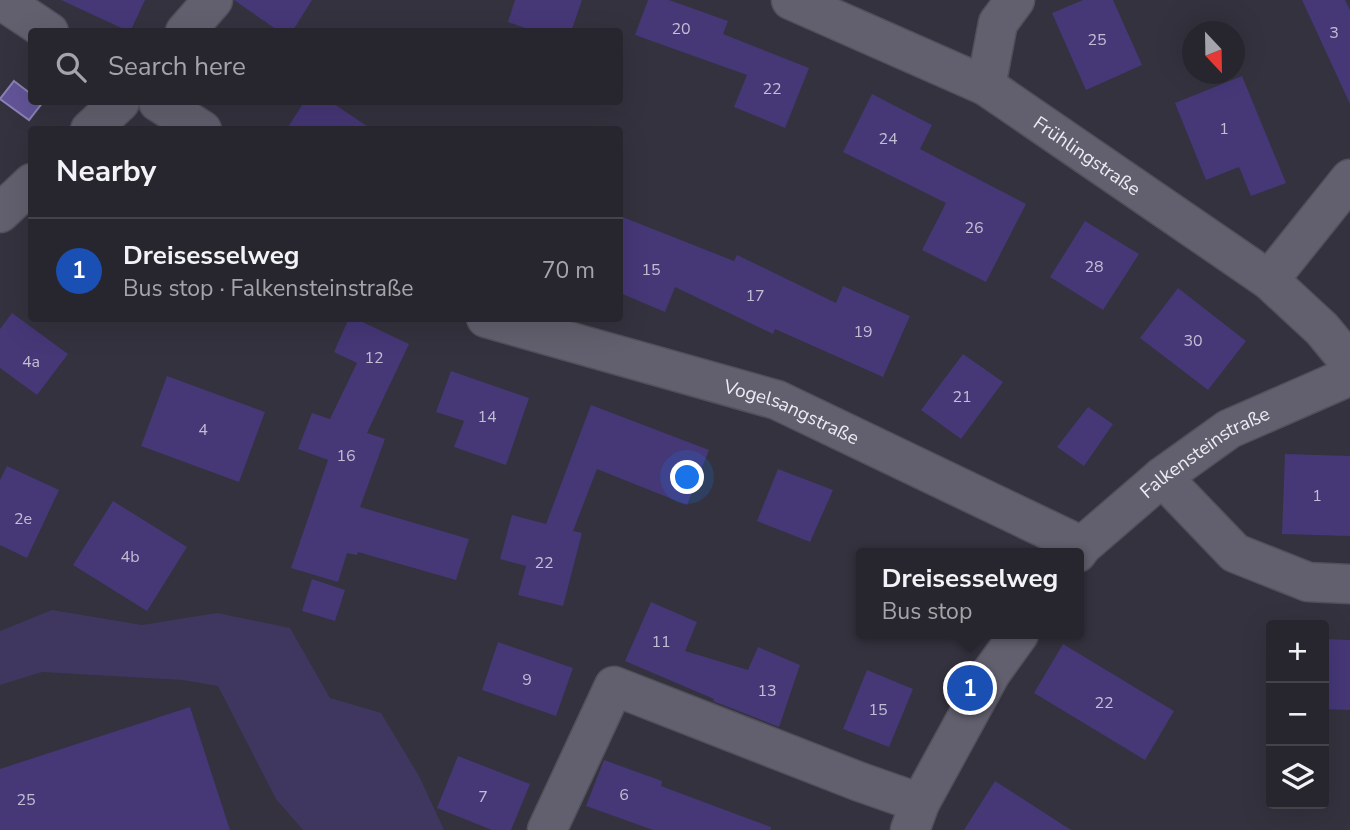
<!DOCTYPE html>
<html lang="en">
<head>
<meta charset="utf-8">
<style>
  body { margin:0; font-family:"Nunito Sans",sans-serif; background:#33323a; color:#f1f3f6 }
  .controls { position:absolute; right:21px; bottom:21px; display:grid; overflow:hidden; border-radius:7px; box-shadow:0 7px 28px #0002 }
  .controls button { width:63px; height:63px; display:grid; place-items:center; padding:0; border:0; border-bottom:2px solid #43434a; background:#27262e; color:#f1f3f6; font:35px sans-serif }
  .compass { position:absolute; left:1182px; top:21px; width:63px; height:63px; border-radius:50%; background:#27262e; box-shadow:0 7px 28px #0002; rotate:158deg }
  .you { position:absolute; left:688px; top:478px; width:24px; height:24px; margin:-18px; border:5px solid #fff; border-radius:50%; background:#1a73e8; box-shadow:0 0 0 10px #1a73e833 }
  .badge { display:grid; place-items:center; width:46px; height:46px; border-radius:50%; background:#8abfa5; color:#fff; font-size:23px; font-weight:700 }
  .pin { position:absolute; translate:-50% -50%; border:4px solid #fff; box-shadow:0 2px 7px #0006 }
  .popup { position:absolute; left:856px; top:548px; width:228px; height:91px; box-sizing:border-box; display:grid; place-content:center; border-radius:7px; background:#27262e; filter:drop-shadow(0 2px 5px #0005); font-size:23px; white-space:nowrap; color:#a4a5aa }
  .popup b { font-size:26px; color:#f1f3f6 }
  .popup::after { content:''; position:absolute; left:50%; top:100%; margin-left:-14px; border:14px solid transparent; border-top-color:#27262e }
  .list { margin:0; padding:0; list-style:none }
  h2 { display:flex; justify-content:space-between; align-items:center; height:91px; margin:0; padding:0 28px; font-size:30px }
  h2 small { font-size:23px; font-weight:400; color:#a4a5aa }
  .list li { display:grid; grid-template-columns:46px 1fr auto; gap:21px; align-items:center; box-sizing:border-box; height:105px; padding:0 28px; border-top:2px solid #43434a }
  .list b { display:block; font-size:26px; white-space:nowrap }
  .list p { margin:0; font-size:23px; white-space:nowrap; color:#a4a5aa }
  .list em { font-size:23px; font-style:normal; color:#a4a5aa }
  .icon { flex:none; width:38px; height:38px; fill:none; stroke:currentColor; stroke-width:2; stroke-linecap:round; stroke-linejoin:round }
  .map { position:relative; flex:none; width:1350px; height:830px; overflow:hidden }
  .search { position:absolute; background:#27262e; box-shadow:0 7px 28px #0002; left:28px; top:28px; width:595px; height:77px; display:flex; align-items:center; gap:18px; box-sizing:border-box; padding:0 24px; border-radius:7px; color:#a4a5aa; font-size:26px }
  .panel { position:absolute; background:#27262e; box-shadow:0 7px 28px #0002; left:28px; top:126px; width:595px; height:196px; border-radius:7px }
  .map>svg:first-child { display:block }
  .green { fill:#3f3760 }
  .water { fill:#625497; stroke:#8b81b3; stroke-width:2 }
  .building { fill:#463777 }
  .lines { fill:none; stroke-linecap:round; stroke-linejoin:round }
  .minor-casing { stroke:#51505b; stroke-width:41 }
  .minor { stroke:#62606e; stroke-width:38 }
  .labels { text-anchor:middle; stroke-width:5; stroke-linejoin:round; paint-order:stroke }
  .number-label { font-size:16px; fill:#c2bed4 }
  .street-label { font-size:19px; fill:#ecebf3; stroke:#34323e }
</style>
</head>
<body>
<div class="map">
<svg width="1350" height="830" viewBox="0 0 1350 830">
  <rect width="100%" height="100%" fill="#34323e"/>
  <path class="green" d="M52,610L142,625L217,613L290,628L330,698L381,713L419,776L444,830H303L276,799L218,686L183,680L42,672L0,685V631Z"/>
  <path class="water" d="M14,81L31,94L32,102H43L29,120L0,99Z"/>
  <path class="building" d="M61,0H145L130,32Z
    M234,0H312L292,32H280Z
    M515,0H582L571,32H536L508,22Z
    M648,0H669L728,21L723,34L809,68L785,128L734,107L747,75L635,35Z
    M1083,0H1113L1142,65L1086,90L1052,13Z
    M1302,0H1345L1350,10V104Z
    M1242,76L1286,183L1251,196L1239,167L1206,180L1175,103Z
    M872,94L932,125L920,149L1026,204L986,282L922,250L946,203L843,152Z
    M304,102H331L373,130H286Z
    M620,216L734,261L737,255L836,303L843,286L910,316L883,377L775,329L773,334L675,287L665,312L620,293Z
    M1085,221L1139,254L1103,310L1050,277Z
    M1178,288L1246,341L1208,390L1140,338Z
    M12,313L68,354L37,395L0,368V329Z
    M349,318H354L409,344L367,433L385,439L360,507L469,539L456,580L358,552L357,555L347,553L338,582L291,568L328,460L298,449L312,413L330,419L357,363L334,352Z
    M963,354L1003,382L961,439L921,410Z
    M451,371L529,398L506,465L454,447L464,421L436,412Z
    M167,376L265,412L239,482L141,446Z
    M591,405L709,450L687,505L597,469L573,531L582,533L563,606L518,595L526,566L500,559L512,515L546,524Z
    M1088,407L1113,424L1084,466L1057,447Z
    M1285,454L1350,456V536L1282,534Z
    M7,466L59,490L27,558L0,545V480Z
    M778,469L833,490L810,542L757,521Z
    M113,501L187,547L147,611L73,565Z
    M312,579L345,590L335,621L302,611Z
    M651,602L697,622L685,651L748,670L758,647L800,665L779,727L713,701L714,699L625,661Z
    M1324,639L1350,640V710L1324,709Z
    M498,642L573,668L556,716L482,690Z
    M1063,644L1174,711L1145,760L1034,693Z
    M867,670L913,689L889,747L843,729Z
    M190,707L230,830H0V769Z
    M458,756L530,784L511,830H492L437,808Z
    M604,760L662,781L661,786L771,827V830H653L586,806Z
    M995,781L1071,830H964Z"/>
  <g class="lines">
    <defs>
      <g id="minor">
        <path d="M1,0L49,32"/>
        <path id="s1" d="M791,0L986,86L1269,280L1322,329L1350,363"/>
        <path d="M185,32L213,0"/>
        <path d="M986,86L998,23L1015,0"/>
        <path d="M158,102L202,130"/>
        <path d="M90,130L120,102"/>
        <path d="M0,213L32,183"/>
        <path d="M1269,280L1350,179"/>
        <path id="s2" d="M486,318L777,400L1082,546"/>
        <path d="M1162,477L1235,553L1308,582L1350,584"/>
        <path id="s3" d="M1077,553L1082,546L1162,477L1229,429L1350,376"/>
        <path d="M547,830L614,686L860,782L920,803"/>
        <path d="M910,830L920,803L991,673L1019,634"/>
      </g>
    </defs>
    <use href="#minor" class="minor-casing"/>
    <use href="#minor" class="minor"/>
  </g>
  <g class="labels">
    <g class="number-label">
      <text x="681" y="34">20</text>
      <text x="1334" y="38">3</text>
      <text x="1097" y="45">25</text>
      <text x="772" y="94">22</text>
      <text x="1224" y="134">1</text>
      <text x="888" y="144">24</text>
      <text x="974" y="233">26</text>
      <text x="1094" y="272">28</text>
      <text x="651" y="275">15</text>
      <text x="755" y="301">17</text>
      <text x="863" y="337">19</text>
      <text x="1193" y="346">30</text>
      <text x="374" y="363">12</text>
      <text x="31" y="367">4a</text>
      <text x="962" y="402">21</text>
      <text x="487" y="422">14</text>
      <text x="203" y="435">4</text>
      <text x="346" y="461">16</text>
      <text x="1317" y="501">1</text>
      <text x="23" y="524">2e</text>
      <text x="130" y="562">4b</text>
      <text x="544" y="568">22</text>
      <text x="661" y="647">11</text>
      <text x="527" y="685">9</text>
      <text x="767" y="696">13</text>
      <text x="1104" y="708">22</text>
      <text x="878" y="715">15</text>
      <text x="624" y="800">6</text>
      <text x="483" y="802">7</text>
      <text x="26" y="805">25</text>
    </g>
    <g class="street-label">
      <text dy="7" stroke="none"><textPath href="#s1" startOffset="336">Frühlingstraße</textPath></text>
      <text dy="7" stroke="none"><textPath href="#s2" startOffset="320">Vogelsangstraße</textPath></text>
      <text dy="7" stroke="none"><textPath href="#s3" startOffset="164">Falkensteinstraße</textPath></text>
    </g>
  </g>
</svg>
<div class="controls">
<button>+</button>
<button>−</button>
<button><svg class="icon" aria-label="layers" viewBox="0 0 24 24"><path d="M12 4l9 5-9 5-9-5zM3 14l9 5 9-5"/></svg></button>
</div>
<svg class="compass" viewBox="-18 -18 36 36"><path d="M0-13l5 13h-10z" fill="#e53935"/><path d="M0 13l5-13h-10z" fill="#a4a5aa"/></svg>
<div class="you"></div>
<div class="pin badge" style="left:970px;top:688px;background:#1a4fb4">1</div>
<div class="popup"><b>Dreisesselweg</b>Bus stop</div>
<div class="search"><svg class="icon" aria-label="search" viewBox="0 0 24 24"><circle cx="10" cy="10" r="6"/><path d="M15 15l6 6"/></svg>Search here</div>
<section class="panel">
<h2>Nearby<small></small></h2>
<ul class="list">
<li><span class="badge" style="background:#1a4fb4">1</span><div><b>Dreisesselweg</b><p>Bus stop · Falkensteinstraße</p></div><em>70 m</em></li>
</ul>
</section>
</div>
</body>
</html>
